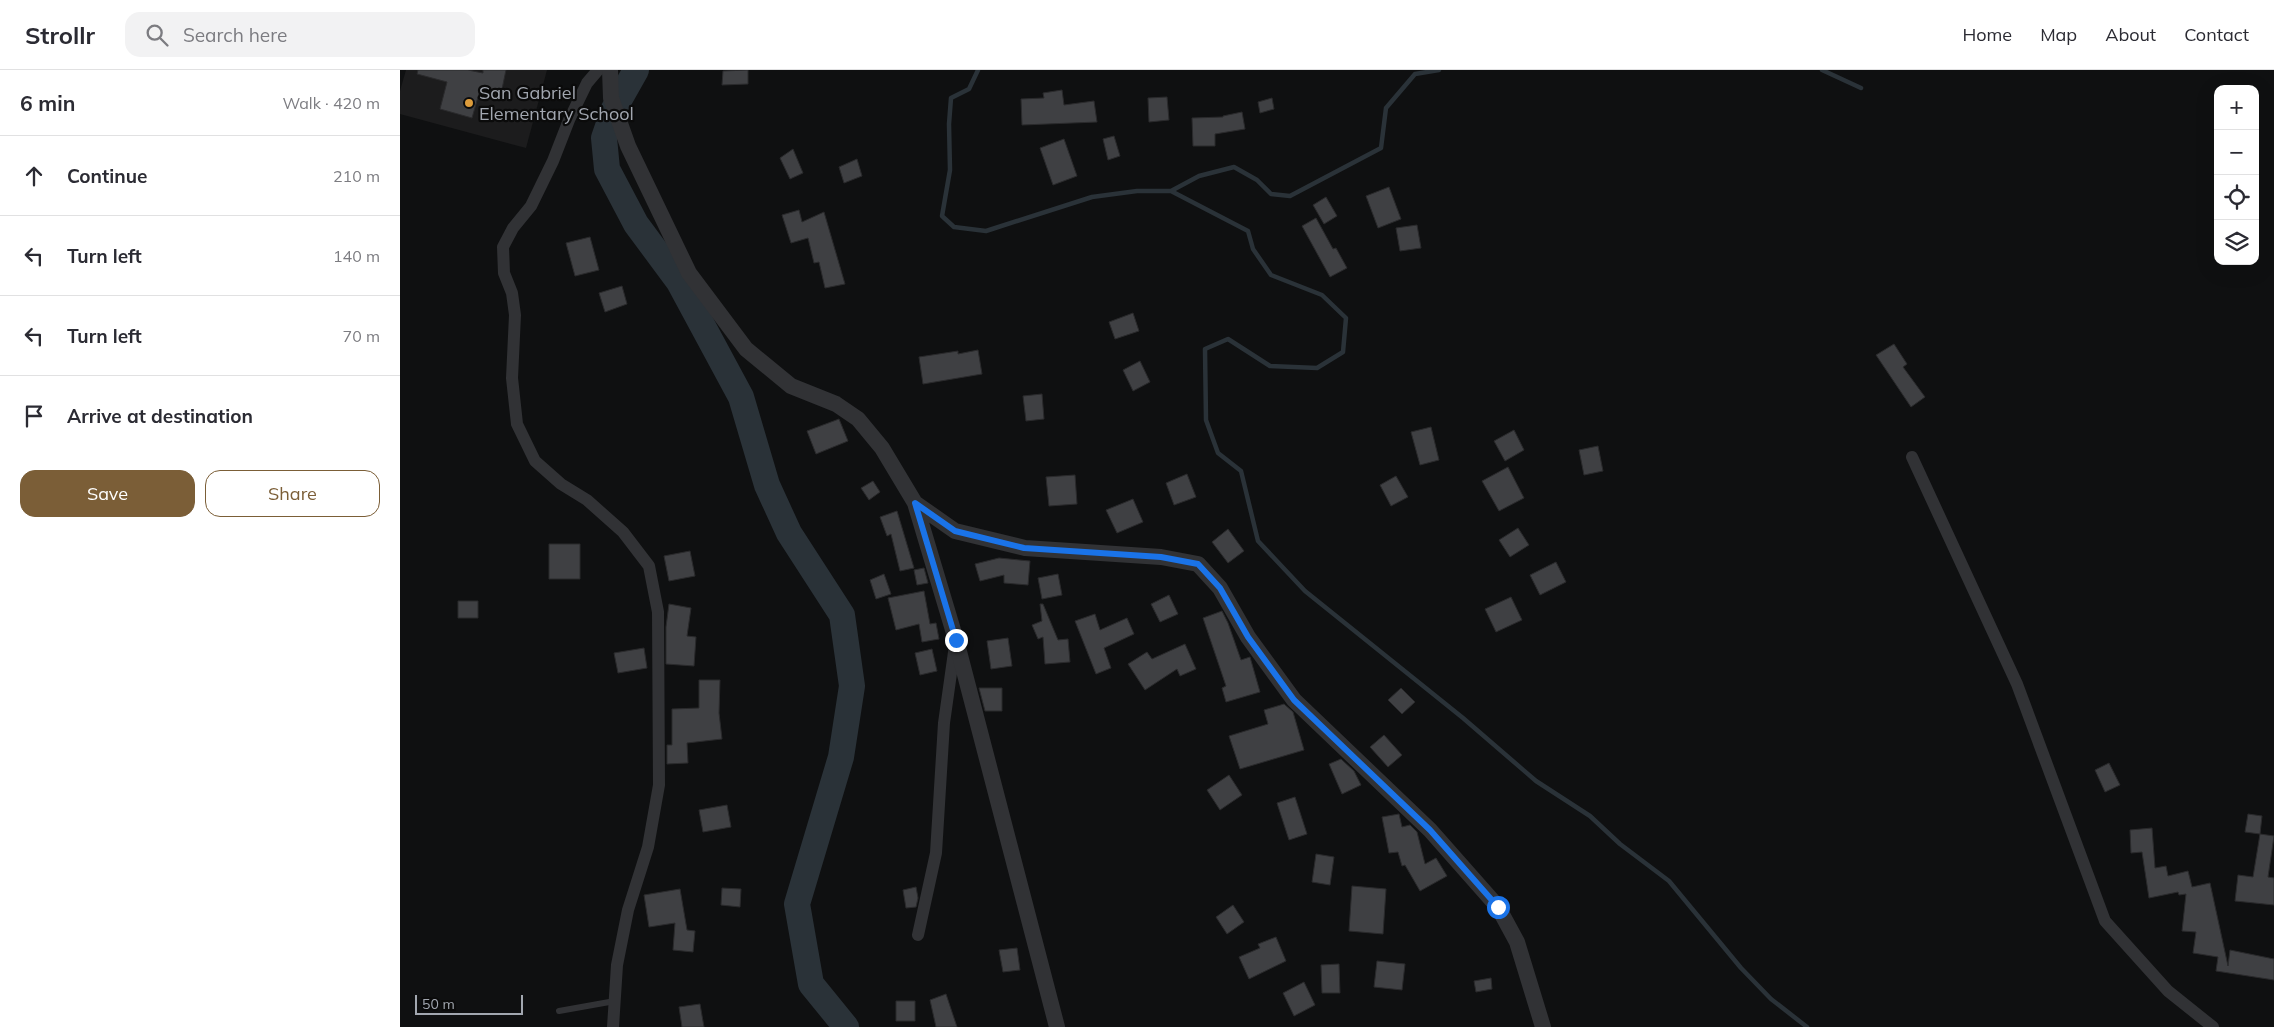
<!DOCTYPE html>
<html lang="en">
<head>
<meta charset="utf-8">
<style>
  body { margin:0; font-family:Mulish,sans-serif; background:#f2f2f3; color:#2b2b33 }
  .controls { position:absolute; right:15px; top:15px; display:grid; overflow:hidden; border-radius:10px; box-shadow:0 5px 20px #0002 }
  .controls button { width:45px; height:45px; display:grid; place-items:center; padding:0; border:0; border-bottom:1px solid #e1e1e2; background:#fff; color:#2b2b33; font:25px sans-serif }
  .scale { position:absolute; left:15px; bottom:12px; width:108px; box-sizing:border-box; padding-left:5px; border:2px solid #a2a7b0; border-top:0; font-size:14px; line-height:18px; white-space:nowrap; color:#a2a7b0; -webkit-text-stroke:4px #0b0b0b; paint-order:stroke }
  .stop { position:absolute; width:15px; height:15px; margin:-11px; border:4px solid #1a73e8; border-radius:50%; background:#fff }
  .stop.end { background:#1a73e8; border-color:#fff; box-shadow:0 1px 5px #0008 }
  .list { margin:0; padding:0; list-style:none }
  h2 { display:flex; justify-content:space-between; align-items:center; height:65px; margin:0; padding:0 20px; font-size:21px }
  h2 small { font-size:16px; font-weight:400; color:#7c7c81 }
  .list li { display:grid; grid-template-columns:32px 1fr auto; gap:15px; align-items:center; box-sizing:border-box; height:80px; padding:0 20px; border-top:1px solid #e1e1e2 }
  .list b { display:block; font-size:19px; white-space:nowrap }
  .list em { font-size:16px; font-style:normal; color:#7c7c81 }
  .actions { display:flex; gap:10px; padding:15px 20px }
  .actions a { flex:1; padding:11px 0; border:1px solid #7b5e37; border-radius:15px; text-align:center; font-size:18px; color:#7b5e37 }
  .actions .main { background:#7b5e37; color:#fff }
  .icon { flex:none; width:28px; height:28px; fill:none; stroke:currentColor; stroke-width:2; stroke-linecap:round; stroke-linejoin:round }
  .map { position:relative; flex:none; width:1874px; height:957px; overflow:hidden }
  header { display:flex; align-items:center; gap:30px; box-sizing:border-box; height:70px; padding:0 25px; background:#fff; border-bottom:1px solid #e1e1e2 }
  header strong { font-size:24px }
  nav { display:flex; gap:28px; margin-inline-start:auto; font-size:18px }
  .search { width:350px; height:45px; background:#f2f2f3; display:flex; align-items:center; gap:12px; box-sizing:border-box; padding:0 18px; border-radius:15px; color:#7c7c81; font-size:19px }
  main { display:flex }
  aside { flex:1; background:#fff }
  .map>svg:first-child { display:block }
  .built { fill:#1c1c1d }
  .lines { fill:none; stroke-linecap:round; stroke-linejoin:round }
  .stream { stroke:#2a3238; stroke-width:4.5 }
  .river { stroke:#2a3238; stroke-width:26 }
  .building { fill:#3f4043; stroke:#2a2a2c }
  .service { stroke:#313235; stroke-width:6 }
  .minor { stroke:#313235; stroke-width:12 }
  .tertiary { stroke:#313235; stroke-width:16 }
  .route { stroke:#1a73e8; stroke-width:6 }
  .poi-dot { fill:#dd9c3b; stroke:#0b0b0b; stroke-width:2 }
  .labels { text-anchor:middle; stroke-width:4.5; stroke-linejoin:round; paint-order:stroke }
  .poi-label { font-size:18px; fill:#a2a7b0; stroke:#0b0b0b; text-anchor:start }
</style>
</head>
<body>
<header>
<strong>Strollr</strong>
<div class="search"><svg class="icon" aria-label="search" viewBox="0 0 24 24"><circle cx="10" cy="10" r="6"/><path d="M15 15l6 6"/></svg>Search here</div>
<nav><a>Home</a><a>Map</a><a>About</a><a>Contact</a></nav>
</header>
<main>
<aside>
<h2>6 min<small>Walk · 420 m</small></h2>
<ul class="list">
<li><svg class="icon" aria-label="ahead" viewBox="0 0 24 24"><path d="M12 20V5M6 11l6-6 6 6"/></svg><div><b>Continue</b></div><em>210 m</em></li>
<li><svg class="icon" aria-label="left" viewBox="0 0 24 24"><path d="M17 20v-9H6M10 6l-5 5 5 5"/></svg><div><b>Turn left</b></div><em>140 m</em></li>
<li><svg class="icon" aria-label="left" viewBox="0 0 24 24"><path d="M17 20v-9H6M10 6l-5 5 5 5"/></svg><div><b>Turn left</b></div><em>70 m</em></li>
<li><svg class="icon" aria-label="arrive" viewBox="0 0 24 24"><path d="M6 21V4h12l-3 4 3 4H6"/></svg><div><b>Arrive at destination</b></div></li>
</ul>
<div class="actions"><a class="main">Save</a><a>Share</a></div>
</aside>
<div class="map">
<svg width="1874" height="957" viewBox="0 0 1874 957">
  <rect width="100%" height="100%" fill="#0f1011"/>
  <path class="built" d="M6,0H147L126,78L0,44V21Z"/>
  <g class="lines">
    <path class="stream" d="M578,0L569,19L551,28L549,54L550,100L542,146L554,157L586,161L692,127L737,121H771L799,106L834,97L857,110L871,124L890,126L981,78L986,38L1015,4L1039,0
      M1422,0L1461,18
      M771,121L848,161L853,179L871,205L922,225L946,248L943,282L917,298L870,296L828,269L805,279L806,350L818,383L841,401L858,471L905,521L1063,648L1136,711L1190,746L1220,774L1269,811L1341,898L1371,929L1407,957"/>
    <path class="river" d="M236,0L214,39L204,68L207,99L236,154L279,212L341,327L367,415L389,463L442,545L452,616L441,687L397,834L411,914L446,957"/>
  </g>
  <path class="building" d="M18,0H68L83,3V0H106L101,24L80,20L72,48L40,39L47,12L17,4Z
    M348,0V14L322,15L323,1Z
    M662,20L664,35L694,31L697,52L622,55L621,29L644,28L643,23Z
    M767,27L769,50L749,52L748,28Z
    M872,28L874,39L860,43L858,32Z
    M842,42L845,59L815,64V76H793L792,48L823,47V46Z
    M714,66L720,86L708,90L703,69Z
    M664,69L677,106L653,115L640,78Z
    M393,79L403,103L390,109L380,88Z
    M457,89L462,106L444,113L439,97Z
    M989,117L1001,149L978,158L966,126Z
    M926,127L937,146L924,154L913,135Z
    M399,140L402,152L424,142L445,214L425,218L419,192L414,193L408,168L391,173L382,145Z
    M916,148L933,179L936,178L947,198L930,207L902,156Z
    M1017,155L1021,178L1000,181L996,158Z
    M190,167L199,200L175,206L166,173Z
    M222,216L227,234L205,242L199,223Z
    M733,243L739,261L715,269L709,252Z
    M1494,274L1507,294L1503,297L1525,327L1511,337L1476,285Z
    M578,280L582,304L523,314L519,287L558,281V284Z
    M740,291L750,312L733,321L723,300Z
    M642,324L644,349L626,351L623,326Z
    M439,349L448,371L416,384L407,361Z
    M1031,357L1039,390L1020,395L1011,362Z
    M1114,360L1124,380L1105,391L1094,371Z
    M1198,376L1203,401L1184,405L1179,380Z
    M1108,397L1124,428L1099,441L1082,411Z
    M787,404L796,427L774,435L766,413Z
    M675,405L677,434L649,436L646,407Z
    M996,406L1008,427L991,436L980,415Z
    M473,411L480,422L469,430L461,418Z
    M733,429L743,452L717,463L706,440Z
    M497,441L514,498L500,501L491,464L487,466L480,447Z
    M1118,458L1129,475L1110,487L1099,470Z
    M828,459L844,481L828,493L812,472Z
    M149,474H180V509H149Z
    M290,481L295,506L269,511L264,486Z
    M599,488L630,491L628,515L604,513V505L580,511L575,494Z
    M1156,492L1166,512L1140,525L1130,505Z
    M524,498L528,513L517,515L514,500Z
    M484,504L491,524L476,529L470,510Z
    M658,504L662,525L642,529L638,508Z
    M524,521L530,554L536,553L539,569L522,572L519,554L496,560L488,528Z
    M769,525L778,544L760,552L751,534Z
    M1111,527L1122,550L1096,562L1085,539Z
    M58,531H78V548H58Z
    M269,534L291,538L287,566L296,567L294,596L266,594V557Z
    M640,534H643L658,570L668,569L670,592L645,594L643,567L638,569L632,555L642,551Z
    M822,541L828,553L841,590L850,587L860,622L826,632L822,618L826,616L803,548Z
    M695,544L700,560L727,548L734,564L704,578L711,598L696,604L675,551Z
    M608,568L612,596L591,599L587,571Z
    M785,574L796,599L780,606L777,599L745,620L728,594L747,582L752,589Z
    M244,578L247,598L218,603L214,583Z
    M532,579L537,601L520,605L515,583Z
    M299,610H320L319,643L322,669L287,673L288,693L267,694V675H272V639L299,638Z
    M579,618H602V641H585Z
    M1001,618L1015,632L1002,644L988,630Z
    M884,634L893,642L904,680L840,699L829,666L868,654L864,640Z
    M984,665L1002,685L988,697L970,677Z
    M941,689L954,701L961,715L942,724L929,694Z
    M1709,693L1720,715L1705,722L1695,700Z
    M829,705L842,725L820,740L807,720Z
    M895,727L907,764L889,770L877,733Z
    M327,735L331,757L303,762L299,740Z
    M999,744L1002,757L1010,755L1017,762L1025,794L1036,788L1047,806L1020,821L1005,795L1002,796L998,782L989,783L982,747Z
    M1848,744L1862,746L1860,764L1845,762Z
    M1752,758L1755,798L1766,796L1768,806L1788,801L1792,817L1810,813L1828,896L1830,880L1874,889V910L1816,901L1818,887L1793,883L1796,862L1782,861L1786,824L1779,825L1778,822L1749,828L1742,782L1731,783L1730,760Z
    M1860,764L1874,766L1868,807L1874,808V835L1835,831L1838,805L1853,807Z
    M916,784L934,787L930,815L912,812Z
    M952,816L986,819L983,864L949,861Z
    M516,817L518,828L516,837L506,838L503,820Z
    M322,818L341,819L340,837L321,835Z
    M280,819L287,860L295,861L293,882L273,880L275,853L249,857L244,825Z
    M833,835L844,852L827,864L816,847Z
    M876,867L886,891L849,909L839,887L860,878L858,874Z
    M617,878L620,900L603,902L599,880Z
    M977,891L1005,894L1002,920L974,917Z
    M939,894L940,923H922L921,895Z
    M1091,908L1092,919L1076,922L1074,911Z
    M904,912L915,935L894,946L883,923Z
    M546,924L557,957H536L530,930Z
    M496,931H515V951H496Z
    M300,934L304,957H282L279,937Z"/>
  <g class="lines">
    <path class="service" d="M159,941L215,931"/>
    <path class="minor" d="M198,0L187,13L169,50L153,91L131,136L113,158L103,177L104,203L112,223L115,245L112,308L117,354L135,391L161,414L187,430L223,462L249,496L258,542L259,715L248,777L228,840L217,895L213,957
      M1512,387L1617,614L1705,851L1768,921L1813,957
      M518,865L536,783L544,653L555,575"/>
    <path class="tertiary" d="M210,0L211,28L228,76L289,203L346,279L391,316L436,334L458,349L482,378L515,433L556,570L657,957
      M515,433L555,461L625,478L761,487L798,494L820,518L848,567L894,630L1030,760L1098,837L1117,872L1143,957"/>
  </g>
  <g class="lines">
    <path class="route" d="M556,570L515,433L555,461L624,478L761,487L798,494L820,518L848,567L894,630L1030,760L1098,837"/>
  </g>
  <circle class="poi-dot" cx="69" cy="33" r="5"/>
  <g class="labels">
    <g class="poi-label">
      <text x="79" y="29">San Gabriel<tspan x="79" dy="21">Elementary School</tspan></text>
    </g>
  </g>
</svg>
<div class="controls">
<button>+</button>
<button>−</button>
<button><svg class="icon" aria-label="locate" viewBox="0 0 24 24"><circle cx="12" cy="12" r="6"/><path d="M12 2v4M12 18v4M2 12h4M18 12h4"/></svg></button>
<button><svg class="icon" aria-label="layers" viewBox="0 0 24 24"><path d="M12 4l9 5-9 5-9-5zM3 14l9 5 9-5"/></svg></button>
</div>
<div class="scale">50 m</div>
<div class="stop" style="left:1098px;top:837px"></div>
<div class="stop end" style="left:556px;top:570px"></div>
</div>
</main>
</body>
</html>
